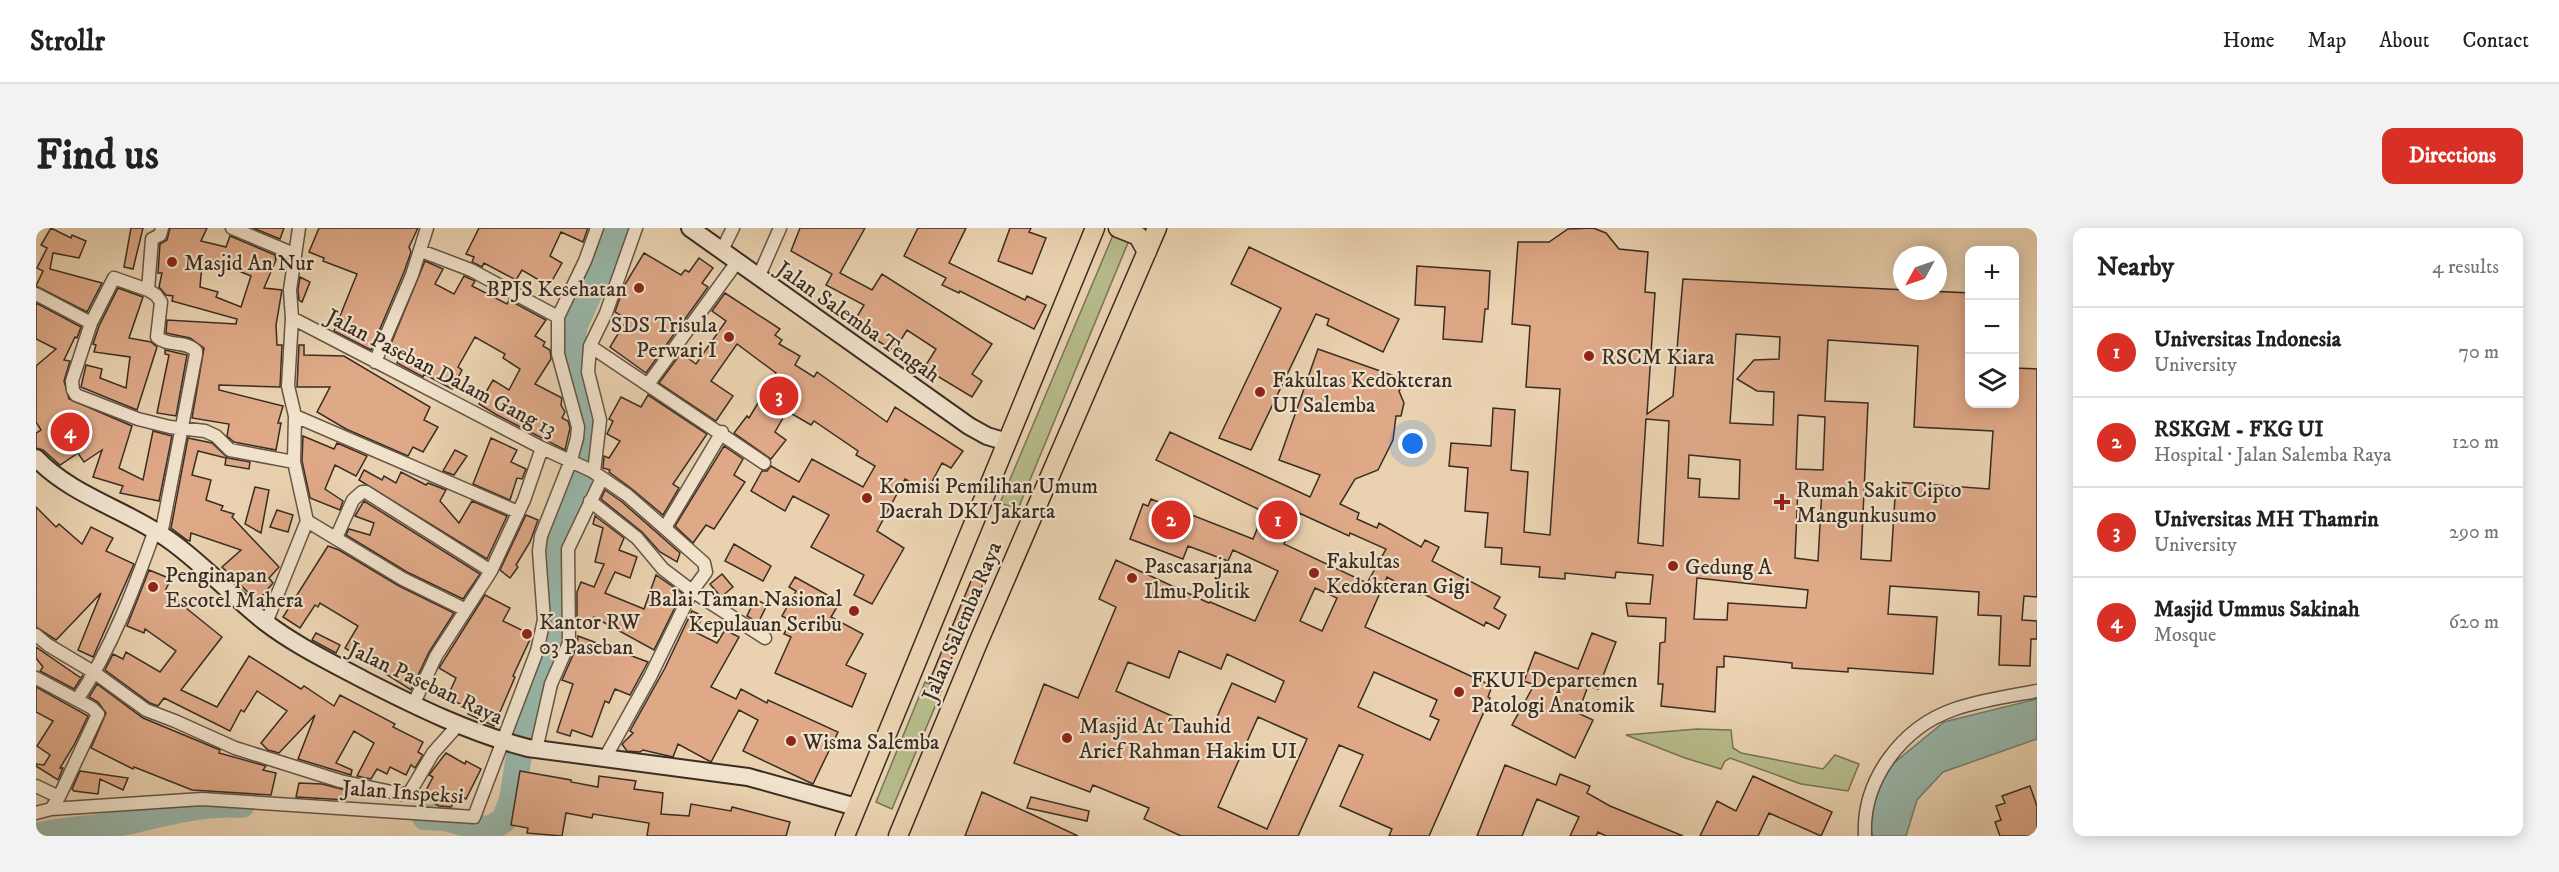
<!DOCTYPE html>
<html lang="en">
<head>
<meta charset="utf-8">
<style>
  body { margin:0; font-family:"IM FELL DW Pica",serif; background:#f2f2f2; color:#222 }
  .controls { position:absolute; right:18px; top:18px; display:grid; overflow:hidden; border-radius:12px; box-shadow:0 3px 15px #0003 }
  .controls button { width:54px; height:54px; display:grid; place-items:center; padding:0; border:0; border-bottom:2px solid #e0e0e0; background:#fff; color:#222; font:30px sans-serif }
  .compass { position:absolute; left:1857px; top:18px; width:54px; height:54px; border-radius:50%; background:#fff; box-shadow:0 3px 15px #0003; rotate:230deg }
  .you { position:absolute; left:1377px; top:216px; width:21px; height:21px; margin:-15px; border:4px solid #fff; border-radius:50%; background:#1a73e8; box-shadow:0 0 0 9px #1a73e833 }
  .badge { display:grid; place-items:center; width:39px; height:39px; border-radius:50%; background:#d93025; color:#fff; font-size:20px; font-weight:700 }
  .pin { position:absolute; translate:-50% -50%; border:3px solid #fff; box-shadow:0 2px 6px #0006 }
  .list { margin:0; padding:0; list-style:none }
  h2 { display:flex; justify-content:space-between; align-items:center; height:78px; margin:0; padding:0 24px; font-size:26px }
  h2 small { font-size:20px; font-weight:400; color:#767676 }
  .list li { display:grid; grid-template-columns:39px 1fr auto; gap:18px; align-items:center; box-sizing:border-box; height:90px; padding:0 24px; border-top:2px solid #e0e0e0 }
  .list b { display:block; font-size:22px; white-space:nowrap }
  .list p { margin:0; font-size:20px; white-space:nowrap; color:#767676 }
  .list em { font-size:20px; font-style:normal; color:#767676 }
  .icon { flex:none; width:33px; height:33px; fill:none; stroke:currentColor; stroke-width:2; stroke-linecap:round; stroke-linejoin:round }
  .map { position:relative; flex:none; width:2001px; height:608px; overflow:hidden; border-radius:12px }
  header { display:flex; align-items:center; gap:36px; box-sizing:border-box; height:84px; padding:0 30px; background:#fff; border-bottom:2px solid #e0e0e0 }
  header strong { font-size:28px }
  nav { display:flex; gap:33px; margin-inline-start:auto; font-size:21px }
  .intro { display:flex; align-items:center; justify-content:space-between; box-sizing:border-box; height:144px; padding:0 36px }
  h1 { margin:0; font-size:42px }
  .button { padding:15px 27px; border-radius:12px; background:#d93025; color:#fff; font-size:21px; font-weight:700 }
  main { display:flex; gap:36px; padding:0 36px }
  aside { flex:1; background:#fff; border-radius:12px; box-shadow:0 3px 15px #0003 }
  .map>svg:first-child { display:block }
  .green { fill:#b7bc8b; stroke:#787457; stroke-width:1.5 }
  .water { fill:#98b8ab; stroke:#728075; stroke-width:1.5 }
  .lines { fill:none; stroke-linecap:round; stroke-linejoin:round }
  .river { stroke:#98b8ab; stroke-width:26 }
  .building { fill:#dfa988; stroke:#392d23; stroke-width:1.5; fill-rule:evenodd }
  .street-casing { stroke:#655646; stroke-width:15 }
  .secondary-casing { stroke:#392d23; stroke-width:20 }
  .primary-casing { stroke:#392d23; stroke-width:21 }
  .street { stroke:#f1e2cc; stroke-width:12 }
  .secondary { stroke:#f1e2cc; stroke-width:16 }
  .primary { stroke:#ead2b0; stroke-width:18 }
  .poi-dot { fill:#8f2418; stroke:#f1e2cc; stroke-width:2 }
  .labels { text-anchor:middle; stroke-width:4.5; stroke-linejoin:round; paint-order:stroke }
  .poi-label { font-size:22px; fill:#392d23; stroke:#f1e2cc; text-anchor:start }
  .street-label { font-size:22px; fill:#392d23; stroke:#f1e2cc }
</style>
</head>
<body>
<header>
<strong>Strollr</strong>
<nav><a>Home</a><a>Map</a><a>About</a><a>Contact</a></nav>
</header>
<div class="intro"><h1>Find us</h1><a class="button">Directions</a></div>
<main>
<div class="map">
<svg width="2001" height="608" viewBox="0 0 2001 608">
  <rect width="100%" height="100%" fill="#ead2b0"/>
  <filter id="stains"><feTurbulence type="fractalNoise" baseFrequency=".00333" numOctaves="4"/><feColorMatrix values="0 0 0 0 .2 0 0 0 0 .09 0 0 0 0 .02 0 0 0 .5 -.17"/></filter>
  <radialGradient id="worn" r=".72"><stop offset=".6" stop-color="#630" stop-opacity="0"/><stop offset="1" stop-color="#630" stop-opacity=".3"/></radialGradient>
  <path class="green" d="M1080,0L1096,5L982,281L964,275Z
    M889,454L906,462L856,581L840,574Z
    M1661,501L1695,502L1697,520L1705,525L1787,541L1799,527L1823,536L1812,563L1765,556L1694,530L1689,533L1685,541L1649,530L1590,507Z"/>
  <path class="water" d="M2001,471V511L1907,544L1881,572L1870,608H1837L1831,587L1853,539L1908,494Z"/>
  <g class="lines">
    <path class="river" d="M389,589L409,590L452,602L468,592L476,572L490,483L518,407L514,311L554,234L553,200L533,130L539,97L575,18L580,0
      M1,608C25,601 51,602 74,597C119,589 160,574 206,577"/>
  </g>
  <path class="building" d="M15,0L35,10L36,7L50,13L43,30L17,25L14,41L66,55L51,84L0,58L7,43L1,40L11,20L5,17Z
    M95,0H107L97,41L88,39Z
    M134,0H171L165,13L190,19L194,8L239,27L240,32L228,60L246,62L240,97L241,117H246L244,159L183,157V162L247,178L242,195H245L240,222L198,214L191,208L193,196L156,190L168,120L154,110L130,105L131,92L200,96L201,91L136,73L137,68L130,67L123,59L126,45H122L124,16L131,12ZM176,32L215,48L205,79L180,69L182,64L164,59L166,36L175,38Z
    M217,0H248L244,11Z
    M283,0H382L373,19L375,24L368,44L335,122L298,103L321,46L287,33L288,30L273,24Z
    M443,0H552L547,14L525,4L514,28L526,35L513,58L486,42L480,52L448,35L446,39L436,34L438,29L430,26Z
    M764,0H829L804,45L836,62L846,46L956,116L936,146L946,153L936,169L888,140L900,121L871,102L858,123L816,97L828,77L790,57L796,46L755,23Z
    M882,0H930L913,35L989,72L991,68L1010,77L998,101L924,63L923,65L906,57L910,50L868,28Z
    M974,0H995L993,4L1010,10L996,46L962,33Z
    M1557,0L1570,5L1583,21L1612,24L1609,64L1619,65L1611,186L1637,168L1647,51L1934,65V176H1978V140L2001,141V369L1988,368L1986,392L2001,393V411H1995L1994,438L1963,437L1965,388L1942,387L1943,364L1854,358L1852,386L1901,389L1897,446L1812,440V444L1756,440V435L1688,428V439H1681L1679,484L1625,478L1627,456H1622L1624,415L1629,414L1630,390L1592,388L1590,375L1614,376L1617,347L1580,344L1579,350L1529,345V351L1503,349L1504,339L1465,336L1466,320L1449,319L1452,285L1429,283L1432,240L1413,238L1415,215L1455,218L1457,180L1479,182L1475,242L1492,244L1488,304L1514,307L1524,161L1490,159L1494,98L1476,96L1482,14H1513L1532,1ZM1700,106L1744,109L1743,131L1718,132L1701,151L1721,163L1738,164L1737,197L1694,195ZM1792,112L1882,118L1878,199L1957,203L1953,261L1860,254L1855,333L1825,331L1832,175L1789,173ZM1762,187L1789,189L1787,242L1760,241ZM1610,191L1633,193L1627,318L1602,315ZM1653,227L1704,232L1703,271L1663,269L1664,251L1652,250ZM1762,258L1786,260L1782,333L1759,330ZM1661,350L1772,362L1770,380L1692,375L1691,392L1658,391Z
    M1213,19L1363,91L1347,124L1291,97L1293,91L1280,86L1215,222L1183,210L1245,80L1195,56Z
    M608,25L645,47L649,42L653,44L663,30L677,40L666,55L672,59L610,145L574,119L591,91L579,84L588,58Z
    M389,33L407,41L399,56L418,66L428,48L439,53L436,58L471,76L473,72L510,92L499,108L509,114L507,118L514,122L515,131L499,156L526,170L525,177L529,184L526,190L532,193L534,200L529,222L461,187L443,176L457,152L473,162L484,141L467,130L469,126L439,109L422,139L426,142L416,161L388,146L387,149L361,135L364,128L352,123Z
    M1381,38L1454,43L1452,81H1449L1446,114L1407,111L1409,79L1379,77Z
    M264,49L274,54L266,74L263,72L262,62Z
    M82,60L107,69L93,110L115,114L121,119L101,182L45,159L50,137L66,141L64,150L90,160L94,129L58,124L60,117L57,116L63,98Z
    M689,65L744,101L739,107L746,112L743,116L764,128L759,137L778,149L781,144L851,194L859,179L927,223L915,240L906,235L891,263L869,251L841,303L868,320L836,376L818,367L828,347L775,319L793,287L757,268L749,283L715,263L726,243H731L735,238L763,254L776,231L827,259L839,238L820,227L822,223L778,193L775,197L751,183L739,204L750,212L735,231L698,205L711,188L713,190L740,145L701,116L675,153L697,168L680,193L623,155L645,125L660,136L690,93L676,83Z
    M0,75L45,99L41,110L39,109L28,132L34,133L28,153L33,171L96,198L83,240L107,252L117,203L136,208L123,273L84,265L87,258L57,249L66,222L48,234L42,225L24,237L7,222L0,220V205L5,202L0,194V138L20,121L0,111Z
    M263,117H268V127L308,128L394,179L388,192L402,199L387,224L377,219L372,228L310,201L281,184L294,159H261Z
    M1282,121L1364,150L1363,156L1366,158L1363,163L1368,175L1365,188H1360L1357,212L1342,242L1319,251L1304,276L1323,285L1321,291L1341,300L1343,295L1385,319L1389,312L1403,319L1396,333L1464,369L1458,380L1470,387L1463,401L1450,394L1448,398L1386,365L1384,367L1351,349L1329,399L1456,458L1452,469L1454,470L1393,608H1353L1356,601L1304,578L1327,527L1303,517L1262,608H1145L1108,591L1113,580L1057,557L1054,564L978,535L1008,456L1042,470L1080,379L1063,371L1080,332L1173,375L1174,374L1219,393L1242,343L1197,322L1192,333L1152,318L1147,331L1094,311L1107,276L1112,278L1115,271L1217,311L1228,284L1120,232L1134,204L1274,269L1284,247L1243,232ZM1263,285L1313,308L1314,305L1350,321L1331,355L1248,316ZM1279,360L1301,370L1286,403L1264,393ZM1143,423L1185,441L1191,426L1248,453L1239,474L1196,455L1174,505L1080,463L1092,434L1133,450ZM1338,444L1401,472L1394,488L1403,492L1394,512L1322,479ZM1222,489L1271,511L1231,601L1182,579Z
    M129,122L151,127L140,188L121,185L133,127L129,126Z
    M612,167L671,206L637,256L643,260L627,287L596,261L573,244L574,242L567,240L568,228L573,230L584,213L571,206L577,193L573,191L585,169L605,179Z
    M267,208L298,221L301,215L331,228L320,248L299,237L289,261L307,273L304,282L274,270L266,233Z
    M152,210L176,215L192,230L214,234L213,241L189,237L190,230L162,223L156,247L175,252L170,272L187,278L185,282L198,286L196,289L243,339L233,350L237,355L226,368L230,373L225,377L186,339L205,322L155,305L154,313L151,312L135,300Z
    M455,210L481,222L475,234L490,241L486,251L481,250L474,272L437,256Z
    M688,218L707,231L698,247L709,254L678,301L670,297L657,315L639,298Z
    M419,222L431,228L418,247L407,243Z
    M328,242L346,252L348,248L360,255L365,244L390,257L392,255L410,262L404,273L423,295L436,273L471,288L451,331L323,252Z
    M219,259L233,262L225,305L209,296Z
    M569,262L586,274L644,325L641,334L624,324L606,304L565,271Z
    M328,273L444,346L427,371L371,344L310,307L313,301L334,307L338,295L319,288Z
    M0,279L20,299L23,296L46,316L55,299L77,310L70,323L98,336L57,429L42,422L65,365L20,412L0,399Z
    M241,282L257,287L252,304L234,299Z
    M490,287L502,292L494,314L480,337L482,339L474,350L464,342Z
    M559,288L588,310L583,322L601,329L594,350L579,344L569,365L608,381L620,347L646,365L618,422L558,389L550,402L541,396V364L545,354L558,359L568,336L559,334L567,300L557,296Z
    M698,316L735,338L727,353L689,333Z
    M292,318L303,322L363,358L418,385L393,424L375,462L309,420L322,398L284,375L282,379L279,377L264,400L247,389Z
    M940,341L952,344L904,458L893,454Z
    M113,342L135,351L129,363L186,409L145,462L181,479L213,428L265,461L268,458L298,478L304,467L359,496L357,499L387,514L382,524L387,527L379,540L375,537L370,547L354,539L351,546L341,541L335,551L321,548L338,515L318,503L300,535L316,542L315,547L262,531L279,487L243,525L232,522L225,515L251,483L221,463L208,484L205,482L194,503L128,470L122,478L114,475L69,442L77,426L87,431L90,424L124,444L140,423L109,401L108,405L91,398Z
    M686,346L697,359L685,369L674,356Z
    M759,349L804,374L795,389L827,406L810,437L830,446L816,479L739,445L755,409L748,406L755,393L746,388L760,363L753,359Z
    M449,367L474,380L467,393L496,407L477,448L479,449L458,498L432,486L435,481L411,470L420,450L403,440Z
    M719,371L731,377L722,395L711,388Z
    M656,383L667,388L659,404L681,415L689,402L703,409L675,459L700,471L705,461L731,475L732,472L802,504L777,556L707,523L722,492L703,482L675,534L642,516L637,529L607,522L604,524L591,523L586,516L597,505L594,503L629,440Z
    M280,405L304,417L300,425L276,412Z
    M1556,405L1580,414L1562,461L1552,458L1542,485L1557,492L1539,530L1476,497L1498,457L1488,453L1499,424L1542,441Z
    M542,408L612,434L594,467L579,461L573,475L569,473L556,509L536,502L534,508L521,504L537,456L526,452L541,418Z
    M0,419L45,450L47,447L38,461L4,443L7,439L0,430Z
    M61,456L107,490L184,522L183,525L230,538L227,542L240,545L235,567L156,562L98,539L97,541L55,520L70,485L62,474L53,469Z
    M0,459L52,488L38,517L24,540H27L22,552L0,538V536L8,537L14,527L1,518L17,493L0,484Z
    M410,525L429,536L430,533L445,541L430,571L422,567L415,579L403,578L387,568L397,549L393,547Z
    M1469,537L1520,557L1524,546L1554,558L1551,565L1574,578L1647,608H1570L1562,604L1560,608H1534L1543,589L1501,571L1486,608H1441Z
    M44,543L64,546L92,550L87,562L64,551L62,566L38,563L36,561Z
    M484,543L535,552V554L562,559L563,548L600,553L598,561L627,565L625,586L653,588L655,576L695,583L696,579L754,594L750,608H611L613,595L557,586L556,590L530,585L526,608L491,605L492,600L475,597Z
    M1717,548L1796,584L1785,608L1733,585L1722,608H1664L1681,573L1700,583Z
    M263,555L286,556L313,563L311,572L260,569Z
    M1994,558L2001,578V608H1964L1959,594L1965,592L1960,578L1969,575L1966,568Z
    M946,564L995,586L1042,608H929Z
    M995,569L1053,583L1051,593L991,580Z"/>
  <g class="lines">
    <defs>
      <path id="street" d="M196,0L258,26
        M686,22L697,0
        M385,23L435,42L522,89
        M722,50L744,0
        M0,66L55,95L36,153L37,162L40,167L102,191L134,199L169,203L180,208L194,222L258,234
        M256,90L506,220L556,243L591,267L632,303
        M55,95L78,50L112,62
        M554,118L728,235
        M339,134L376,47L391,0
        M613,155L701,34
        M259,188L482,284
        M558,244L564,192L552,144L554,118L570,85L600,0
        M554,273L601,310L627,341L656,363L729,410
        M271,293L367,351L428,381
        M125,307L160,126V123C149,112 132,119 121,109L125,74L120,67L112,62L116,11L124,7L126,0
        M300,310L317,272L326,264H330L455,343
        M230,395L271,293L258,234L259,188L252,158L256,90L254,62L263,0
        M0,407L12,417L59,445L110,482L139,493L199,520L304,553L365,566L374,564L397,525L422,497
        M0,450L56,480L62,486L23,569L15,581
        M41,472C76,420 98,361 119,302
        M377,477L400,428L455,343L488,272L506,220
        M500,522L515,456L533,415L532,321L566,250
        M569,530L614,449L656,363L670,344L668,335L632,303L630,298L686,204
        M0,558L23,569
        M0,585L15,581L166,571L438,589L501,423L508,392L503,323L505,308L535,232L541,210L542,199L522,126V89L549,33L561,0
        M1829,608C1826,552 1866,499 1919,481C1945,472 1974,468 2001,463"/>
      <path id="secondary" d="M654,0L933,198L951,208L971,214
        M0,230C37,269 93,282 136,314C169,338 197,369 229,394C259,417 294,434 328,452C381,479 434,505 492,520L712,549L820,579"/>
      <path id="primary" d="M1082,0L1102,8L1111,24
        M809,608L1059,0
        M862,608L941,417L1121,0"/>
    </defs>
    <use href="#street" class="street-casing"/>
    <use href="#secondary" class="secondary-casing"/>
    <use href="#primary" class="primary-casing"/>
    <use href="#street" class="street"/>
    <use href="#secondary" class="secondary"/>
    <use href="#primary" class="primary"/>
  </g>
  <g class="poi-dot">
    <circle cx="136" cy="34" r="6"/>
    <circle cx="603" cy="60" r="6"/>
    <circle cx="693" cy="109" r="6"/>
    <circle cx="1553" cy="128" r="6"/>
    <circle cx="1224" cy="164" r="6"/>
    <circle cx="831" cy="270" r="6"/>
    <path d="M1743 265h6v6h6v6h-6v6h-6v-6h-6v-6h6z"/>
    <circle cx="1637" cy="338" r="6"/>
    <circle cx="1278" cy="345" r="6"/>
    <circle cx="1096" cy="350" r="6"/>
    <circle cx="117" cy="359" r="6"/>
    <circle cx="818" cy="383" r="6"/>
    <circle cx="491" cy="406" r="6"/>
    <circle cx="1423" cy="464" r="6"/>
    <circle cx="1031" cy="510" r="6"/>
    <circle cx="755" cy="513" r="6"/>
  </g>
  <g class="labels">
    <g class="poi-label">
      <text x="148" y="42">Masjid An Nur</text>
      <text x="591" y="68" text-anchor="end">BPJS Kesehatan</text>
      <text x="681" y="104" text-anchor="end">SDS Trisula<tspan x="681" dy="25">Perwari I</tspan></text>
      <text x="1565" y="136">RSCM Kiara</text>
      <text x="1236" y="159">Fakultas Kedokteran<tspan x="1236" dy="25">UI Salemba</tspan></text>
      <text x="843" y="265">Komisi Pemilihan Umum<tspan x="843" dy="25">Daerah DKI Jakarta</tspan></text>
      <text x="1760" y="269">Rumah Sakit Cipto<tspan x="1760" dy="25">Mangunkusumo</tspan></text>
      <text x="1290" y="340">Fakultas<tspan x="1290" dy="25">Kedokteran Gigi</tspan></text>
      <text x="1108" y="345">Pascasarjana<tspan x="1108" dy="25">Ilmu Politik</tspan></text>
      <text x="1649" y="346">Gedung A</text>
      <text x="129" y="354">Penginapan<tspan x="129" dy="25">Escotel Mahera</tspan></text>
      <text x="806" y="378" text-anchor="end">Balai Taman Nasional<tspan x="806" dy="25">Kepulauan Seribu</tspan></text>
      <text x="503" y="401">Kantor RW<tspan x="503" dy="25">03 Paseban</tspan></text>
      <text x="1435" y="459">FKUI Departemen<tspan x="1435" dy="25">Patologi Anatomik</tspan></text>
      <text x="1043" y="505">Masjid At Tauhid<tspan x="1043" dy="25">Arief Rahman Hakim UI</tspan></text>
      <text x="767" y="521">Wisma Salemba</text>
    </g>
    <g class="street-label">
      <text transform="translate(823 93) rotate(35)" y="8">Jalan Salemba Tengah</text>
      <text transform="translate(406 144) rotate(27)" y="8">Jalan Paseban Dalam Gang 13</text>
      <text transform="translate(925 393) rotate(-67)" y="8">Jalan Salemba Raya</text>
      <text transform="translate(390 454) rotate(25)" y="8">Jalan Paseban Raya</text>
      <text transform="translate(367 563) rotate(4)" y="8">Jalan Inspeksi</text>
    </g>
  </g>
  <rect width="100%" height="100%" filter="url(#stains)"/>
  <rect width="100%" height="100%" fill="url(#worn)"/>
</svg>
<div class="controls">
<button>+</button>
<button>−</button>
<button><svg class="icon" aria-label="layers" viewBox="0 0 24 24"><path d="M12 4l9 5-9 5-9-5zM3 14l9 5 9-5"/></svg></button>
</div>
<svg class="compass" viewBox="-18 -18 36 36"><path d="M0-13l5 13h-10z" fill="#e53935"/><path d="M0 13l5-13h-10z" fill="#767676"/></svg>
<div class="you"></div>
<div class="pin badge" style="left:1242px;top:292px">1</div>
<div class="pin badge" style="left:1135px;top:292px">2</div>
<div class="pin badge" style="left:743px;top:168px">3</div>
<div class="pin badge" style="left:34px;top:204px">4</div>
</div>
<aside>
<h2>Nearby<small>4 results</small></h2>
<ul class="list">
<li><span class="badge">1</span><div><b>Universitas Indonesia</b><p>University</p></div><em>70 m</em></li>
<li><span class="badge">2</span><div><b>RSKGM - FKG UI</b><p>Hospital · Jalan Salemba Raya</p></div><em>120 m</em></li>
<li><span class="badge">3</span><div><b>Universitas MH Thamrin</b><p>University</p></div><em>290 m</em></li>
<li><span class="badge">4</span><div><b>Masjid Ummus Sakinah</b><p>Mosque</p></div><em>620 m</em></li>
</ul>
</aside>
</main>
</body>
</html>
